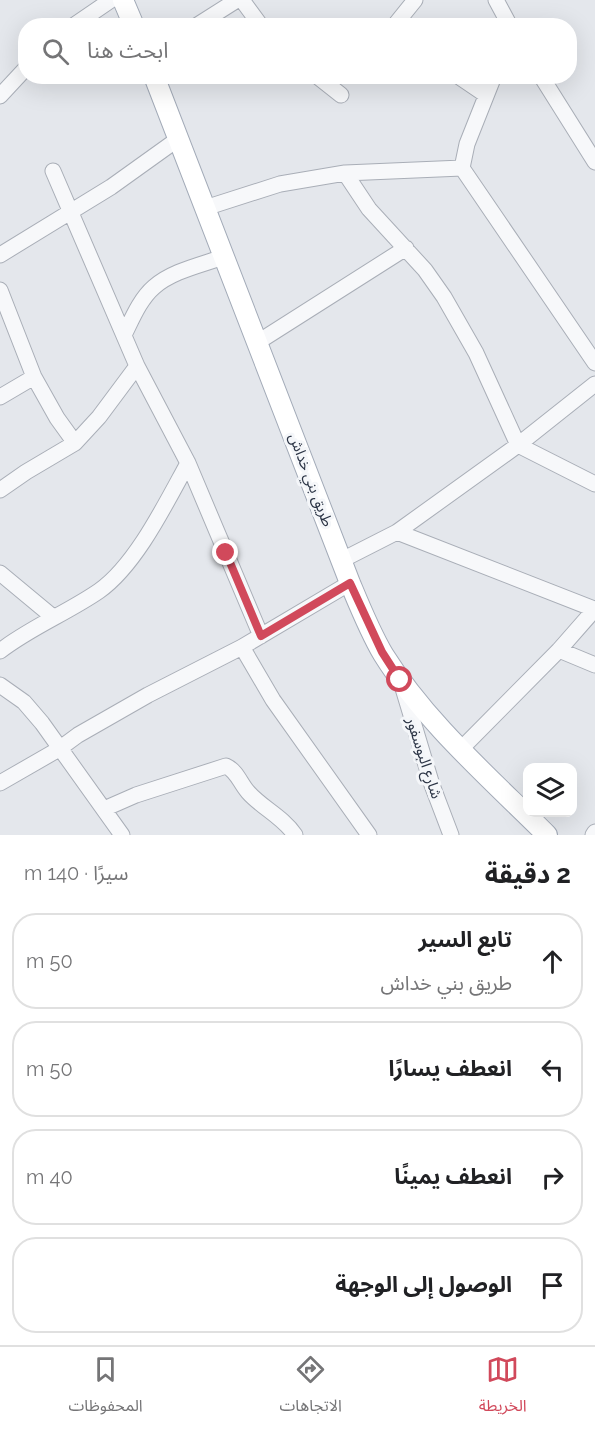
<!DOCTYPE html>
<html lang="ar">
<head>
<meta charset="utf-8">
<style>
  body { margin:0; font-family:Raleway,"Noto Sans Arabic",sans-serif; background:#f2f2f2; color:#202124; direction:rtl }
  .controls { position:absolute; right:18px; bottom:18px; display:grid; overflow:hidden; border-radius:12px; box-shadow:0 6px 24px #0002 }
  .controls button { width:54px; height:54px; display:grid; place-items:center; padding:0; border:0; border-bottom:2px solid #e0e0e0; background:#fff; color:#202124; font:30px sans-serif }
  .stop { position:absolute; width:18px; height:18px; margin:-14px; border:4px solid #d1495b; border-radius:50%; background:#fff }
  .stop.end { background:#d1495b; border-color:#fff; box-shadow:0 2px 6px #0008 }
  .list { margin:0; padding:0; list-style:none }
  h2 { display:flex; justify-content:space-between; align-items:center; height:78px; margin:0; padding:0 24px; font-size:26px }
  h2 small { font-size:20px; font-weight:400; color:#757577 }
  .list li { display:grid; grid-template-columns:39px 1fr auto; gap:18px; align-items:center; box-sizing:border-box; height:96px; margin:0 12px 12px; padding:0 12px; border:2px solid #e0e0e0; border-radius:24px }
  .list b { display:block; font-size:22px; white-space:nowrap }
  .list p { margin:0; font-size:20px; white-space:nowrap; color:#757577 }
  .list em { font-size:20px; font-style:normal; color:#757577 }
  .icon { flex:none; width:33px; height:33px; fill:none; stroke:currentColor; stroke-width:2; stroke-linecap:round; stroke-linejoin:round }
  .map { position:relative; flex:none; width:595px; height:835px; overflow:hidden; direction:ltr }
  .search { position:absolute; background:#fff; box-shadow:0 6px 24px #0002; left:18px; right:18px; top:18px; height:66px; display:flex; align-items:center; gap:15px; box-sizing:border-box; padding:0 21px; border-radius:24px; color:#757577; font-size:22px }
  .sheet { height:510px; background:#fff }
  nav { display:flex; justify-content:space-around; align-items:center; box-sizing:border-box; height:84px; border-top:2px solid #e0e0e0; background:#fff; font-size:16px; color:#757577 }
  nav a { display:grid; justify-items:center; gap:3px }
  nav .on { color:#d1495b }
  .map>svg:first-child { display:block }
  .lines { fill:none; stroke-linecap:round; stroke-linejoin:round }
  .minor-casing { stroke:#a9aeb7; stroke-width:17 }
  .major-casing { stroke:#a3abb8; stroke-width:22 }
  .minor { stroke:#f7f8fa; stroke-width:15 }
  .major { stroke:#fff; stroke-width:20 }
  .route { stroke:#d1495b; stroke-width:8 }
  .labels { text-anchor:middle; stroke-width:6; stroke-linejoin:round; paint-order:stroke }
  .street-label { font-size:15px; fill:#2b3445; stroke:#f4f6f9 }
</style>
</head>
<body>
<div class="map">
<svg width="595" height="835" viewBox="0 0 595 835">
  <rect width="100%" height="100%" fill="#e4e7ec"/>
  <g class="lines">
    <defs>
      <path id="minor" d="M242,0L261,26
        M496,0L510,26
        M73,26L111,0
        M196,26L237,0
        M394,26L415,0
        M317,76L341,95
        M458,76L486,95
        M494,76L467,144L462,168L595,363
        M541,76L595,162
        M0,96L26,68
        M53,171L137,366L188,463L261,636
        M345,173L369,209L425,270L444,297L476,353L518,445L595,484
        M205,208L280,184L345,173L462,168
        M0,255L111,187L178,139
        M0,290L34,377L57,418L75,443
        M124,335C132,319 140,299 154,287C172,271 201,265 223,257
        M258,342L406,248
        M0,397L34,377
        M0,490L26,472L75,443L99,417L137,366
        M397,532L594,609
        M342,560L397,532L518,445L595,384
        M0,573L53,617
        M242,647L273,700L369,835
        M559,650L595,665
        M0,651C31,627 67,613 99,591C136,565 166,503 188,463
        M0,685L24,702L42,723L122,835
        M402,685L432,785L451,835
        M461,749L559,650L595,609
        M0,783L59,749L78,735L148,695L242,647L350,583
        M104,809L136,795L226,766C237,771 240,783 248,792C262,808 283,817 295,835
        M593,835L595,832"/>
      <path id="major" d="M123,0L134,26
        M154,76L350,583C360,607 370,632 383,654C426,723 490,778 547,835"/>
    </defs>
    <use href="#minor" class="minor-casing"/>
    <use href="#major" class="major-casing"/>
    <use href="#minor" class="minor"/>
    <use href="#major" class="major"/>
  </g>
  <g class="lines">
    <path class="route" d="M226,553L261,636L350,583L382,652L400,680"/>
  </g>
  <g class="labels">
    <g class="street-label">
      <text transform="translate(311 480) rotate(69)" y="5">طريق بني خداش</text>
      <text transform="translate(424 758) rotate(72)" y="5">شارع البوسفور</text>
    </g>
  </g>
</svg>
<div class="controls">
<button><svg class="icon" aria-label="layers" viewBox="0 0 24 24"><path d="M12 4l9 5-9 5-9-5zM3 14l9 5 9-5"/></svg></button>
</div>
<div class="stop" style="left:400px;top:680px"></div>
<div class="stop end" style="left:226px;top:553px"></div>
<div class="search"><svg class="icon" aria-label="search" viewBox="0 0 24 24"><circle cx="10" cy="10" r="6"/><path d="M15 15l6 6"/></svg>ابحث هنا</div>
</div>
<section class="sheet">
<h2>2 دقيقة<small>سيرًا · 140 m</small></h2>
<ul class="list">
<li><svg class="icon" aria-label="ahead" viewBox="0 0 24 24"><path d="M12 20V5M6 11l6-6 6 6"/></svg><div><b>تابع السير</b><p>طريق بني خداش</p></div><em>50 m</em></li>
<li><svg class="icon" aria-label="left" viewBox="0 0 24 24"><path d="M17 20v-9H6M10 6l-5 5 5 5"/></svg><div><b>انعطف يسارًا</b></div><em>50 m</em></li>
<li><svg class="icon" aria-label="right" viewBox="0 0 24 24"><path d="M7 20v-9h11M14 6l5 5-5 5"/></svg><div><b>انعطف يمينًا</b></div><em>40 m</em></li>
<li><svg class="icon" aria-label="arrive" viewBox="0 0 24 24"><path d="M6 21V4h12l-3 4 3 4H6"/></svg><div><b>الوصول إلى الوجهة</b></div></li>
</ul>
</section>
<nav>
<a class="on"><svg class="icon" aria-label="map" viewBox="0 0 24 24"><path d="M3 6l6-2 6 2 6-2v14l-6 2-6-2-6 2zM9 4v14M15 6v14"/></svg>الخريطة</a>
<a><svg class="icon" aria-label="directions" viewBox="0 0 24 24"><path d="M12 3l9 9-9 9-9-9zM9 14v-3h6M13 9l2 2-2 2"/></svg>الاتجاهات</a>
<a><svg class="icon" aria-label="saved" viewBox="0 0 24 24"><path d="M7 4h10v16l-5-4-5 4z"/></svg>المحفوظات</a>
</nav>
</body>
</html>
